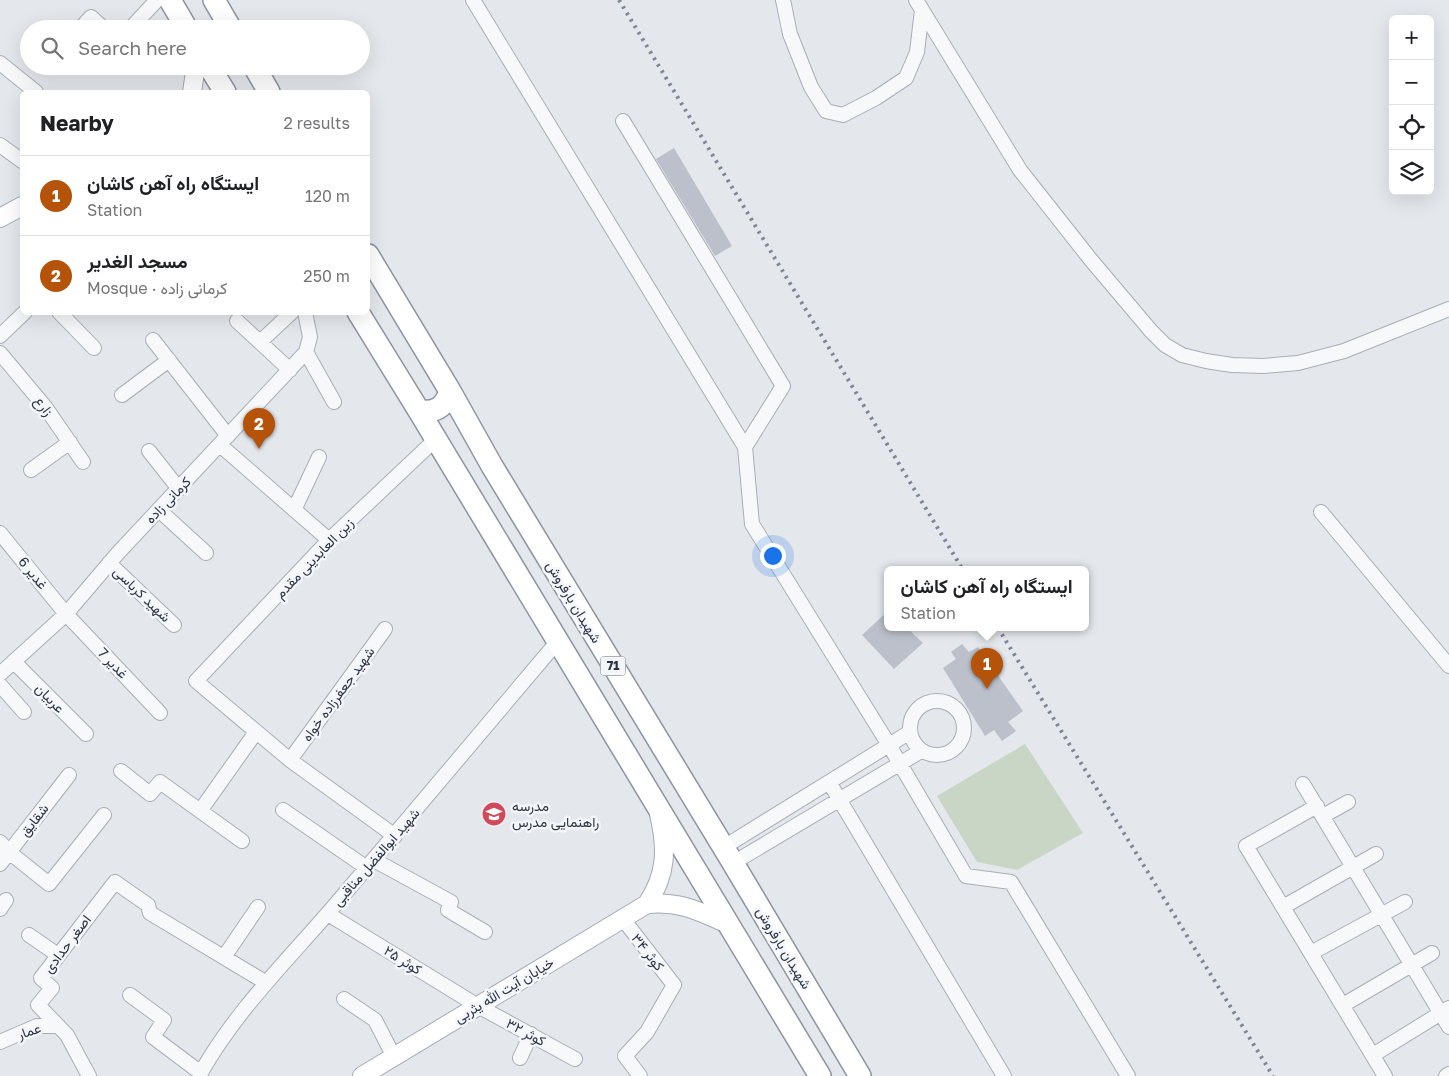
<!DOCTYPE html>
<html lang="en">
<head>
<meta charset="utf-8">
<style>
  body { margin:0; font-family:"Golos Text",Vazirmatn,sans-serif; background:#f6f6f6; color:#202124 }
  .controls { position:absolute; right:15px; top:15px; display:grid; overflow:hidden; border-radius:8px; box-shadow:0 5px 20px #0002 }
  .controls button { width:45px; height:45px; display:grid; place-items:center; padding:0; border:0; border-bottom:1px solid #e0e0e0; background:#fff; color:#202124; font:25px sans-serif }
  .you { position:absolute; left:772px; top:555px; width:18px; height:18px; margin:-12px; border:4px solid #fff; border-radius:50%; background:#1a73e8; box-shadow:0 0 0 8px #1a73e833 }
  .badge { display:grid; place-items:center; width:32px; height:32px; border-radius:50%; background:#b45309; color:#fff; font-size:16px; font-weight:700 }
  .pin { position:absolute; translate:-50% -41px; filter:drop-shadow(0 1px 2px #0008) }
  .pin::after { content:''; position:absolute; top:26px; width:18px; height:15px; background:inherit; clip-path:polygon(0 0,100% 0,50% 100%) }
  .popup { position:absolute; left:884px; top:566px; width:205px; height:65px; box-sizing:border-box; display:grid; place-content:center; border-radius:8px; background:#fff; filter:drop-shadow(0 1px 4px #0005); font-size:16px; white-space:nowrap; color:#757577 }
  .popup b { font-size:19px; color:#202124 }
  .popup::after { content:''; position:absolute; left:50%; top:100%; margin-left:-10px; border:10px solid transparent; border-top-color:#fff }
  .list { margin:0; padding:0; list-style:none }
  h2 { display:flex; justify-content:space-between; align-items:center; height:65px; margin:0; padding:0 20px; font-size:21px }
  h2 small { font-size:16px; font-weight:400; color:#757577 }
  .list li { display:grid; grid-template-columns:32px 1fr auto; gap:15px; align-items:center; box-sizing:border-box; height:80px; padding:0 20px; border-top:1px solid #e0e0e0 }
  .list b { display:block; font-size:19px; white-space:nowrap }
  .list p { margin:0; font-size:16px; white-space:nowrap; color:#757577 }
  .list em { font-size:16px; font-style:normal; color:#757577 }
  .icon { flex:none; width:28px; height:28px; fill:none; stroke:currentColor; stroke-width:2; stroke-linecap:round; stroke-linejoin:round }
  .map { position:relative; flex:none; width:1449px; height:1076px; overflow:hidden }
  .search { position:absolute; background:#fff; box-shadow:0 5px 20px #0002; left:20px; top:20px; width:350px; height:55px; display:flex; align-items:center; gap:12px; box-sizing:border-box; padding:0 18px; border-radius:28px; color:#757577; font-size:19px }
  .panel { position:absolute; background:#fff; box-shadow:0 5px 20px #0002; left:20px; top:90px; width:350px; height:225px; border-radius:8px }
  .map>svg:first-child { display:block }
  .green { fill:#c9d6c5 }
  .building { fill:#bbc0ca }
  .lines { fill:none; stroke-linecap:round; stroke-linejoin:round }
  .minor-casing { stroke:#a9aeb7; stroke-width:16 }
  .major-casing { stroke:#a3abb8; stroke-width:20 }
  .highway-casing { stroke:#8b94a3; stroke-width:24 }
  .minor { stroke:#f7f8fa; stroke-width:14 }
  .major { stroke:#fff; stroke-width:18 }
  .highway { stroke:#fff; stroke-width:21 }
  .rail { stroke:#7d8696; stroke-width:4; stroke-dasharray:2.5 5; stroke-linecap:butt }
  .labels { text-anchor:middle; stroke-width:5; stroke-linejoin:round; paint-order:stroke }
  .shield { fill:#f4f6f9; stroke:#676e7b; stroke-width:1 }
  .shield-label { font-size:12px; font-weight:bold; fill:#2b3445 }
  .street-label { font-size:14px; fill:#2b3445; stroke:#f4f6f9 }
  .poi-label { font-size:14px; fill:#2b3445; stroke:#f4f6f9; text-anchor:start }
</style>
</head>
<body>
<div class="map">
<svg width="1449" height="1076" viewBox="0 0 1449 1076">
  <rect width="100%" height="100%" fill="#e4e7ec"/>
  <path class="green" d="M1025,744L1083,833L1017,870L977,862L937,796Z"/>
  <path class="building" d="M674,148L732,246L715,256L656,159Z
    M888,611V628H907L923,643L894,669L862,635Z
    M962,644L969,652L978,647L1023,711L1008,722L1016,731L1002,741L994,730L985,736L943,668L956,659L951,652Z"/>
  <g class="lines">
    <defs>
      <path id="minor" d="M473,0L745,447
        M783,0L790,34L811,87L826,111L843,115L876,98L906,78L917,52L922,10
        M916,0L1020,170L1091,260L1151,331L1165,345L1182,355L1206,361L1232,365L1263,366L1298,363L1344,351L1449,309
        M80,29L91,17L104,29
        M130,29L157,0
        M0,63L36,92
        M623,121L783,386L745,447L752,524L889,745L966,876L1011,882L1128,1076
        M0,145L22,161
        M59,312L94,348
        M237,321L290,370
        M0,336L25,312
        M153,340L228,436
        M260,342L292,312
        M306,352L334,402
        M0,353L46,408L83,462
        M122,395L169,360
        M220,445L329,540
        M149,451L179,489
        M31,470L70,442
        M159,510L206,553
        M294,510L319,457
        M1321,512L1449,666
        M0,533L66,614L160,713
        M109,563L174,625
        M14,662L86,734
        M0,674L66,614L118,553L306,352L310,337L305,312
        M0,685L24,712
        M910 728a27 27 0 1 1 54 0a27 27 0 1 1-54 0Z
        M290,760L385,629
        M121,771L150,794L160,782L242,841
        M829,782L1004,1076
        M1303,784L1449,1027
        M1317,806L1246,846L1385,1076
        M283,810L367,868
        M200,811L256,732
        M1323,816L1348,802
        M395,836L290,760L196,681L329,540L436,439
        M0,842L9,852L49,884L104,815
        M724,847L910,732
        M374,860L451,902L448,910L485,932
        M733,863L921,751
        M0,864L69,775
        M1283,907L1376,854
        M0,909L6,900
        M328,914L478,1006L575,1059
        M623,919L674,985L647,1032L625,1056L640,1076
        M29,935L58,955
        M1311,953L1405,902
        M224,957L258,907
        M130,995L164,1020L153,1037L201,1073
        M344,999L375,1020L394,1057
        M1343,1005L1432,953
        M0,1042L37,1026H58
        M1373,1055L1449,1008
        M520,1058L531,1034
        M89,1076L67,1035L38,1005L52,988L41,978L115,882L148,905L150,913L265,982
        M199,1076C235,1011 288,960 335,905C410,817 484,729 558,641
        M1446,1076L1449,1074"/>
      <path id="major" d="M192,92L196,66
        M0,218L22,206
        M647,904C681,901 698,911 728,924
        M362,1076L647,904C667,874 667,849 659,814"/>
      <path id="highway" d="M170,0L187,29
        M214,0L231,29
        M209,66L225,92
        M254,66L269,92
        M368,255L450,391L492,466L733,863L860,1076
        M358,312L419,411L820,1076
        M419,411C436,413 445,407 450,391"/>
    </defs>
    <use href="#minor" class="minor-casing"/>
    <use href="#major" class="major-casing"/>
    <use href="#highway" class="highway-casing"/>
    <use href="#minor" class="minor"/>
    <use href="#major" class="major"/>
    <use href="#highway" class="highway"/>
    <path class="rail" d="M619,0L963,570
      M998,628L1273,1076"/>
  </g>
  <defs>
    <symbol id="school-disc" viewBox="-11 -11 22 22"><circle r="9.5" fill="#d1495b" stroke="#f4f6f9"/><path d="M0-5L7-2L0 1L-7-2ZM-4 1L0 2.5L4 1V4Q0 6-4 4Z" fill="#fff"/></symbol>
  </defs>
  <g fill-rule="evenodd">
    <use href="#school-disc" x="480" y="800" width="28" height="28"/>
  </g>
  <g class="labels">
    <rect class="shield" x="600.5" y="656.5" width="25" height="19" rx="4"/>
    <g class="shield-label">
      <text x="613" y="670">71</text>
    </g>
    <g class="street-label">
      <text transform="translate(44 406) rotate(53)" y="5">زارع</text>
      <text transform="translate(168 500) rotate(-46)" y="5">کرمانی زاده</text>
      <text transform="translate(314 558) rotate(-46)" y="5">زین العابدینی مقدم</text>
      <text transform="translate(33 573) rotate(51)" y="5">غدیر 6</text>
      <text transform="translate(142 594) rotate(44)" y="5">شهید کرباسی</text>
      <text transform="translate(574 602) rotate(59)" y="5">شهیدان بارفروش</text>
      <text transform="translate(113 663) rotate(46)" y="5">غدیر 7</text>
      <text transform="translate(338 694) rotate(-54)" y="5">شهید جعفرزاده خواه</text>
      <text transform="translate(50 698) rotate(45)" y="5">عربیان</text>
      <text transform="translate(34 820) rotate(-52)" y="5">شقایق</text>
      <text transform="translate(376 857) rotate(-49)" y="5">شهید ابوالفضل مناقبی</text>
      <text transform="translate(67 944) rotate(-53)" y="5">اصغر حدادی</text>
      <text transform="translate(784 948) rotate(59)" y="5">شهیدان بارفروش</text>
      <text transform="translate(648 952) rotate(52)" y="5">کوثر ۳۴</text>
      <text transform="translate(403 960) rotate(32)" y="5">کوثر ۲۵</text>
      <text transform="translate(504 990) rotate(-31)" y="5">خیابان آیت الله یثربی</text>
      <text transform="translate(29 1031) rotate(-19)" y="5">عمار</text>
      <text transform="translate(526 1032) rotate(28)" y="5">کوثر ۳۲</text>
    </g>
    <g class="poi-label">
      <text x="512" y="811">مدرسه<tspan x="512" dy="16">راهنمایی مدرس</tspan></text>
    </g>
  </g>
</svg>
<div class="controls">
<button>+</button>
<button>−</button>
<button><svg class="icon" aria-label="locate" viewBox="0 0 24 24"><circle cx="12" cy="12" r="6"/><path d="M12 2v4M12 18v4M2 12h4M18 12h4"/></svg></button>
<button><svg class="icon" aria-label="layers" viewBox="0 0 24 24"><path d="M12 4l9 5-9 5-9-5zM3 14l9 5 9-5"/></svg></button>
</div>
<div class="you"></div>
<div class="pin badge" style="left:987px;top:689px">1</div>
<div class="popup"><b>ایستگاه راه آهن کاشان</b>Station</div>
<div class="pin badge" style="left:259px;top:449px">2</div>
<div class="search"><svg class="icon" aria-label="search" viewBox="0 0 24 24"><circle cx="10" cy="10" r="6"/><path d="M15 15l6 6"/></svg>Search here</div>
<section class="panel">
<h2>Nearby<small>2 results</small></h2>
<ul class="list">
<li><span class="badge">1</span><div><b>ایستگاه راه آهن کاشان</b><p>Station</p></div><em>120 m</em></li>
<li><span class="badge">2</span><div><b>مسجد الغدیر</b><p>Mosque · کرمانی زاده</p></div><em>250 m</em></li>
</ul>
</section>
</div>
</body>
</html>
